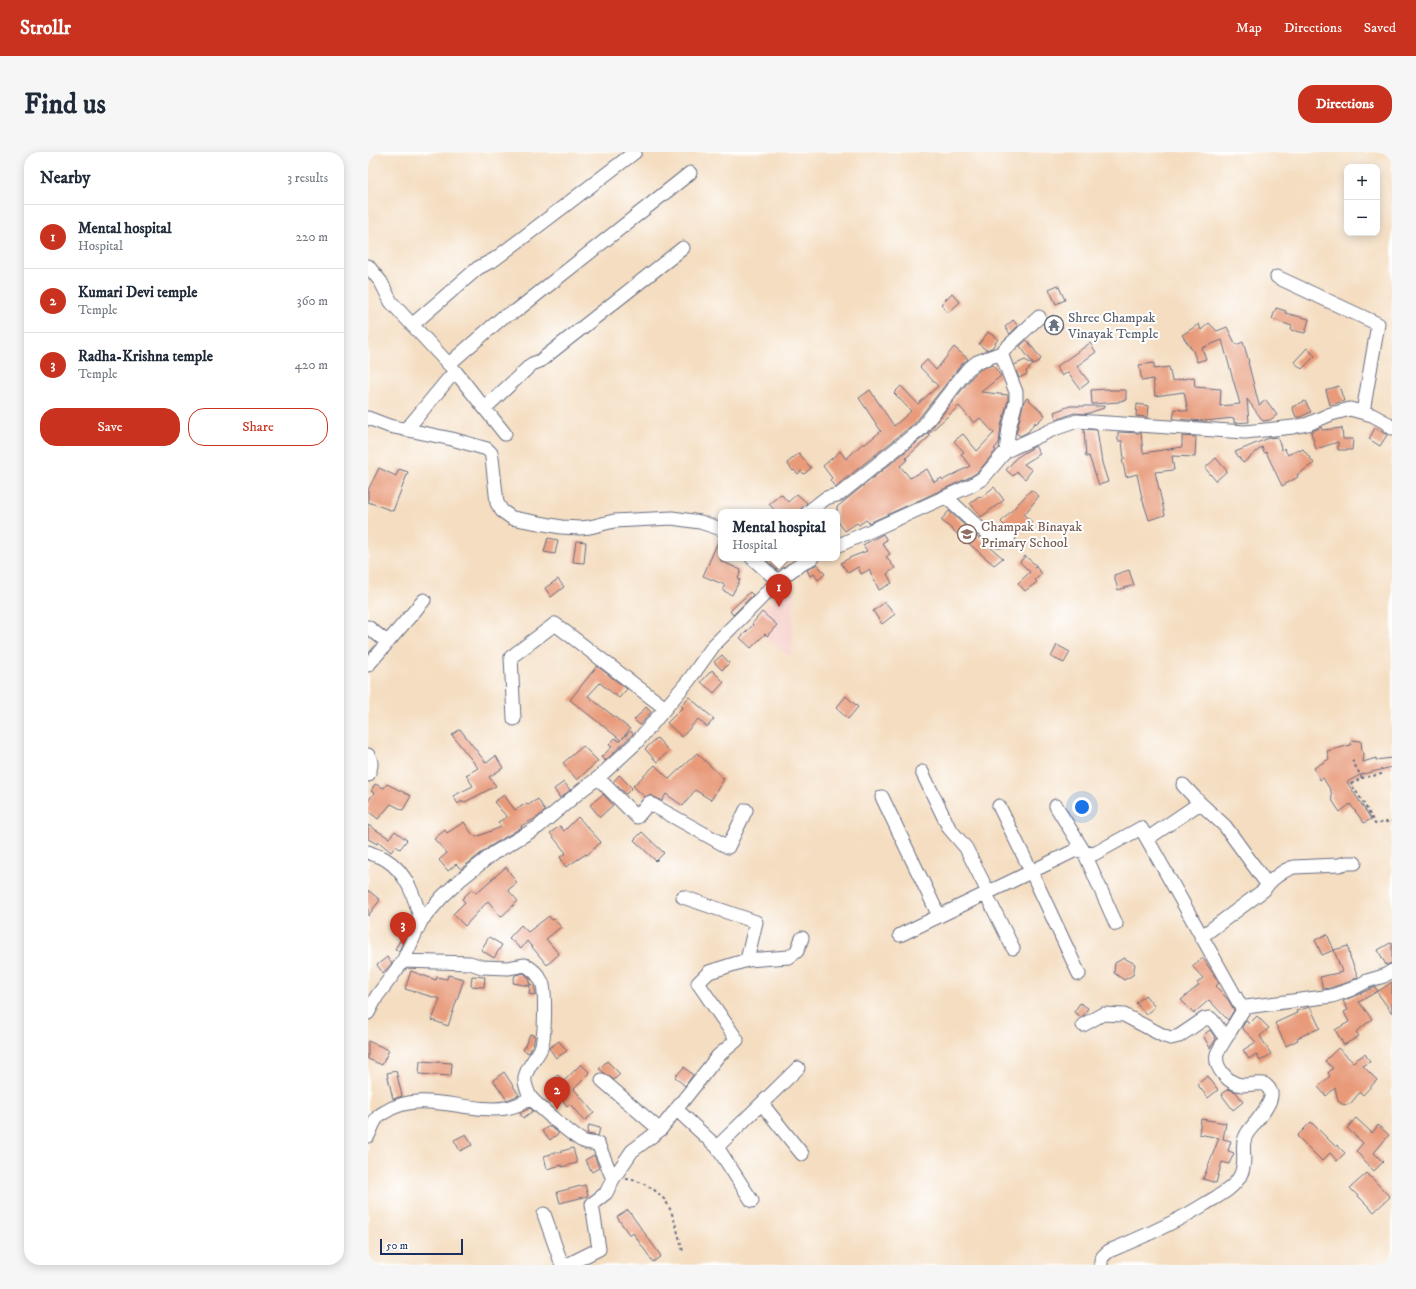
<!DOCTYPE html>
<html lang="en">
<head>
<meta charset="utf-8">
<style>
  body { margin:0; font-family:"IM FELL DW Pica",serif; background:#f6f6f7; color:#1f2937 }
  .controls { position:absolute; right:12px; top:12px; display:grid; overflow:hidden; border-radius:8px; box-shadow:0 2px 10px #0003 }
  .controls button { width:36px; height:36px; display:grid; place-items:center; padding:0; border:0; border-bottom:1px solid #e0e1e3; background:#fff; color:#1f2937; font:20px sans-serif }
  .scale { position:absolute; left:12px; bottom:10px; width:83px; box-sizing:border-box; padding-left:4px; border:2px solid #1b2f5e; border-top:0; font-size:11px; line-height:14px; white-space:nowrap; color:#1b2f5e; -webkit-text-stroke:3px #fff; paint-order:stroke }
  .you { position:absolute; left:714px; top:655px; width:14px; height:14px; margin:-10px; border:3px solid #fff; border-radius:50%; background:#1a73e8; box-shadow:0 0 0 6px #1a73e833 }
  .badge { display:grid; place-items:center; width:26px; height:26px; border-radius:50%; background:#c8321e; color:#fff; font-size:13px; font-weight:700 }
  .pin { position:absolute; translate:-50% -33px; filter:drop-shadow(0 1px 2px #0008) }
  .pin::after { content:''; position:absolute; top:21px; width:14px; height:12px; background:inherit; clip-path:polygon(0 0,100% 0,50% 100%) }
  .popup { position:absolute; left:350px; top:357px; width:122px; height:52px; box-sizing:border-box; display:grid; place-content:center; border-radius:8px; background:#fff; filter:drop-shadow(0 1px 3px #0005); font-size:13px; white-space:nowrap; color:#747a83 }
  .popup b { font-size:15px; color:#1f2937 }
  .popup::after { content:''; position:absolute; left:50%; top:100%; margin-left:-8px; border:8px solid transparent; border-top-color:#fff }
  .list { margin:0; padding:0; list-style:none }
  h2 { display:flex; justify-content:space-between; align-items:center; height:52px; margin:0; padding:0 16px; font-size:17px }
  h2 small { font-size:13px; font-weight:400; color:#747a83 }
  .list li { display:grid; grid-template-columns:26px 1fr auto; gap:12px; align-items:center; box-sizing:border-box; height:64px; padding:0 16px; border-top:1px solid #e0e1e3 }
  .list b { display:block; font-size:15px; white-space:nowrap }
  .list p { margin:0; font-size:13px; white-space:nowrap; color:#747a83 }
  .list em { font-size:13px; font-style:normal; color:#747a83 }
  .actions { display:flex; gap:8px; padding:12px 16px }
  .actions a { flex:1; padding:9px 0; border:1px solid #c8321e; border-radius:16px; text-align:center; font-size:14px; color:#c8321e }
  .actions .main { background:#c8321e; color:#fff }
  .map { position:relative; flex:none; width:1024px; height:1113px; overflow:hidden; border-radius:16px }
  header { display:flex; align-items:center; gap:24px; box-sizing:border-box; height:56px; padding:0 20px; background:#c8321e; color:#fff }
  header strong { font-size:19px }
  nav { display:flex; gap:22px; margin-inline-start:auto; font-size:14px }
  .intro { display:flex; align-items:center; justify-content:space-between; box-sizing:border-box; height:96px; padding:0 24px }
  h1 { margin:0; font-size:28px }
  .button { padding:10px 18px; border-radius:16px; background:#c8321e; color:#fff; font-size:14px; font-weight:700 }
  main { display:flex; gap:24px; padding:0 24px }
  aside { flex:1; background:#fff; border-radius:16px; box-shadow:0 2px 10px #0003 }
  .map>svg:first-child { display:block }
  .built { fill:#f7d0cb }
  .building { fill:#e89a79; fill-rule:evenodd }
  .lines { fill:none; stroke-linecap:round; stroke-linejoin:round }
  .minor-casing { stroke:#676c80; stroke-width:15 }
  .path { stroke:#676c80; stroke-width:2; stroke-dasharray:3 3; stroke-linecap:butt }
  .minor { stroke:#fff; stroke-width:13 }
  .labels { text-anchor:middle; stroke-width:4; stroke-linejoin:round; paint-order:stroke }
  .worship-label { font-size:14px; fill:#5b616d; stroke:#fff; text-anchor:start }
  .education-label { font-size:14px; fill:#785e54; stroke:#fff; text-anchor:start }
</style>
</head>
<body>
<header>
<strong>Strollr</strong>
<nav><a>Map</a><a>Directions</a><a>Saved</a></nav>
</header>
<div class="intro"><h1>Find us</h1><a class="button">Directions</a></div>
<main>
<aside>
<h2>Nearby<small>3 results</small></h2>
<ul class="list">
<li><span class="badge">1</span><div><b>Mental hospital</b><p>Hospital</p></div><em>220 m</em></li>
<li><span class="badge">2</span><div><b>Kumari Devi temple</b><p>Temple</p></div><em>360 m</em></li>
<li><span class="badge">3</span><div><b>Radha-Krishna temple</b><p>Temple</p></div><em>420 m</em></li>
</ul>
<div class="actions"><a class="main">Save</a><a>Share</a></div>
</aside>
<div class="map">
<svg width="1024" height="1113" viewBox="0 0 1024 1113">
  <rect width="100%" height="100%" fill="#fff"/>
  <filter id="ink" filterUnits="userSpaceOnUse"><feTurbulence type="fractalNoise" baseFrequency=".025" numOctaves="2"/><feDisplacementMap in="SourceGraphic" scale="8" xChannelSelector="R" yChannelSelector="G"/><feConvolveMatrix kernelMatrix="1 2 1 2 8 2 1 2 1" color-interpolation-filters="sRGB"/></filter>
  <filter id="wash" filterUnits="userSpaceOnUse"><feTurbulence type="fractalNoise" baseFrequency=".012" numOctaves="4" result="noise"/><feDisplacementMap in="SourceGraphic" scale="16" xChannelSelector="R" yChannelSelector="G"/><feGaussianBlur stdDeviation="0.9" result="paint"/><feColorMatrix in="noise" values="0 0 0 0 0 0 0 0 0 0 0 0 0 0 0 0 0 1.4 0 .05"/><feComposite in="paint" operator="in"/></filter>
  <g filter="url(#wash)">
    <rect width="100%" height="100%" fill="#f4ddc0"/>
    <path class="built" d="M418,431L426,438L424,502L420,503L382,473Z"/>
    <g id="blocks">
      <path class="building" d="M690,133L697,148L688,152L681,137Z
        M584,141L592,150L580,161L573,152Z
        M908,156L918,159L917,161L941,167L937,181L923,178L924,174L904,167Z
        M685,163L695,175L688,182L677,170Z
        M645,168L650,174L642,182L637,175Z
        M841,171L849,179L859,175L868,193L875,190L881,210H880L891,253L898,248L909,263L902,268L895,269L879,247L881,270L866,271V266L837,269L805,267L807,257L820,259L816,240L787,244L785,227L774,229L771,213L786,211V217L801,215L804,229L826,225L827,235L853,237L852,254L872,252L854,188L834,196L838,207L829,210L825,199L814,183L831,172L833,178Z
        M620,180L630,187L624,196L618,198L611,192Z
        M659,188L673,207L666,213L652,194Z
        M722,191L728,200L709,214L721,230L712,237L700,220L694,224L688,215Z
        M586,195L600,207L593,213L547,271L467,335L462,328L464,326L455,314L472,299L478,307L495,291L496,293L513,279L491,246L502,238L526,274L543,259L526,241L533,234L550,252L570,234L552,215L559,208L568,218Z
        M939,196L947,204L934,217L926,210Z
        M657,208L665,213L658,219L659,222L651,226L646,213Z
        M625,213L633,224L613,240L640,243V248L633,274L631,291L626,297L628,298L610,320L600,326L501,371L498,368L491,373L489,371L477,379L469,368V355L558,283L605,224L613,217ZM591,254L606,271L612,266L626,281L609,299L595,282L586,289L596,300L593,302L602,314L575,328L574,326L566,330L559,317L542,326L532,314L539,308L538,306L562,284L560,282Z
        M971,234L976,249L962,253L958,238Z
        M741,237V238H758V248L751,249V250L724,252L723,238Z
        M659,246L677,263L668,272L667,270L660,280L652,284L648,281L649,278L656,249Z
        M937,249L943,260L932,265H928L924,255Z
        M769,252L781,254L780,265L768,264Z
        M702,254H736V256L718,262L706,261L688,268L686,260Z
        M953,275L954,278L974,276L975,287H985L984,298H970V290L948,297L943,280Z
        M1007,276L1019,283L1012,294L1001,287Z
        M716,277L729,278L734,311L740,330L731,333L721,304L718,305Z
        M750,280L773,281L775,301L814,295V284L828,285L827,305L804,304L806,318L787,320L797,363L781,368L774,346L769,322L758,325L754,307H756L754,289H750Z
        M909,285L914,298L916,296L920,303L930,297L931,299L935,297L946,311L929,323L930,325L914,334L898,300L896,301L894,295L875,311L867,300L901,286Z
        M667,294L672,302L656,312L664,318L657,327L649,320L645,324L638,318L648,306Z
        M431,301L443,316L436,322L433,319L430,322L426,318L425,319L419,311Z
        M848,306L859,319L848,329L837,316Z
        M11,316L28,324L31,317L40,320L25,359L0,350V338Z
        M626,335L636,348L613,365L602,351L611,344L612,346Z
        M663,338L671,344L656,363L664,370L655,380L652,378L648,382L646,379L640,377L633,370Z
        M413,342L420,350L429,342L439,351L433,357L432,360H408L401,352Z
        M581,359L604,380L635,406L626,413L573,368Z
        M515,382L519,388L514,391L522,402L518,405L527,416L519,422L524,431L511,438L501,418L493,422L490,415L480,421L473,411L481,406L499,399L495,393Z
        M352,385L353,409L373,418L370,427L372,428L364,443L354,438L357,433L335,424Z
        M180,386L190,388L187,402L176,400Z
        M208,389L218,390L216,411L205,410Z
        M657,404L669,414L666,416L668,415L674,422L667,428L669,430L657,439L650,431L662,420L652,410Z
        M396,406H421L409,418Z
        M449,412L457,422L450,428L446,422L442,424L439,418Z
        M761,418L766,433L750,438L746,423Z
        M190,427L196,435L183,445L177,436Z
        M382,440L385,443L365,463L362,459Z
        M517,450L527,462L514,472L505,459Z
        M394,460L409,473L399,484L397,482L383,496L372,486L385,473L384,472Z
        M689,493L702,500L696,511L683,505Z
        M354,503L361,511L354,518L346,510Z
        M229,514L259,537L251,546L232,531L220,544L262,577L254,587L263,579L265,582L237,609L233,605L244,595L241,593L247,586L251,589L253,588L202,548Z
        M344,518L356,530L346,541L333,530Z
        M478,544L490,555L480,567L468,556Z
        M321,545L346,567L339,575L330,567L314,585L299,571L315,555L313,553Z
        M278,555L283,560L272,573L266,568Z
        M92,577L118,611L128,604L135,616L121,625L128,634L95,651L94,649L90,652L85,644L105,634L98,623L110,616L84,583Z
        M289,586L301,599L289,610L277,597Z
        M983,588L993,589L994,600L996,601L995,610L1008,606V608L1024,606V615L992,623L979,630L1003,667L996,671L982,652L972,660L964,648L963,639L955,626L952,628L946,616L961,607L959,599L983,593Z
        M215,594L230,609L209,628L195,611Z
        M329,601L356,627L343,648L327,638L315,654L298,642L294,649L282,643L277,645L265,634L287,613L301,627Z
        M251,623L264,636L258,642L245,630Z
        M196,630L202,638L192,646L186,637Z
        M7,632L16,636L19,632L43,644L35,658L23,652L10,667L0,659V649L6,641L3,639Z
        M235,642L245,653L232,665L222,653Z
        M136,643L147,658L159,651L160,653L170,647L177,659L170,665L153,674L154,675L121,695L93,717L88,712L80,719L71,708L79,701L66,687L77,678L79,681L96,670L105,683H106L108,685L133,675L130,670L139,665L126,650Z
        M210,665L233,690L219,703L218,702L198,715L192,705L198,701L182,681L192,674L196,679Z
        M0,673L21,686L27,679L39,688L32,697L28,694L23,700L11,690L9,692L0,687Z
        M274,680L296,701L288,709L266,688Z
        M138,715L149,731L140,738L150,749L133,765L120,749L97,774L85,762L97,750L94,747L104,737L108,741Z
        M0,738L12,748L0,764Z
        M181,764L184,768L186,767L193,775L178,787L191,802L179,813L159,789L153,797L141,786L153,773L160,780Z
        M959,782L966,798L980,794L982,805L990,825L981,830L962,836L955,837L952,825L974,820L966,798L954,803L947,788Z
        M35,784L37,786L31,799L27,797Z
        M121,785L134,793L126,806L113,798Z
        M1024,790V811L1018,813L1010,798Z
        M19,805L24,811L15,821L9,813Z
        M756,806L767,812L765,823L756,828L746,821L747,811Z
        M835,806L851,831L848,834L861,849L866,858L860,868L841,848L826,861L813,848L831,833L829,831L835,826L824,814Z
        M43,819L68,828L69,825L79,827L80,823L96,827L80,874L64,868L72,847L37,837Z
        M156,821L162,827L161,834L145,831L147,823Z
        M104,824L117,825L116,835L103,834Z
        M1024,830V861L1009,840Z
        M162,832L166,833L168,843L161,842Z
        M1007,835L1010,839L991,850L1004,867L988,880L991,884L976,893L967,878L981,870L976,860L980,858L975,849Z
        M777,843L787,855L778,862L768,851Z
        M712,851L720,856L716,863L713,865L706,860Z
        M942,855L952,876L929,886L930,888L918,894L907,871L929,861L928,859Z
        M889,864L901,876L892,884L903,902L892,909L888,902L881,907L875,898L888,890L874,876L878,868L881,872Z
        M842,878L848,887L842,896L835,883Z
        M162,882L167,884L165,893L161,901L155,898Z
        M0,889L21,898L14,913L0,907Z
        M191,889L199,899L188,906L181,896Z
        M970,896L985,910L997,902L1002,910L995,914L1009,928L995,943L992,940L983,951L979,953L974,952L970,949L967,936L958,944L950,935L962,924L960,921L965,916L957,909Z
        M52,909L84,911L83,924L51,922Z
        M239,909L252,922L246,928L231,917Z
        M213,912L222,921L206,937L226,961L216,969L202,952L199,954L180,930L190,923L196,929Z
        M316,915L325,923L317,934L307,925Z
        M28,919L34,944L25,947L19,921Z
        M136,920L151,943L139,948L125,928Z
        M840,924L850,938L840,946L829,932Z
        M860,937L868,940L875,950L865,958L853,942Z
        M162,956L165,959L155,966L152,961Z
        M988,966L1004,981L1010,973L1021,983L1006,1001L1015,1010L1006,1019L988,999L995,991L979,976Z
        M833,967L858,971L855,987L863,989L860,999L866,1001L861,1012L854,1010L848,1031L835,1027L851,986L831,982Z
        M943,970L968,995L969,993L977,1001L969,1009L962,1001L954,1009L929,984Z
        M221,973L232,976L230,984L219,982Z
        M181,974L191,981L182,988L174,979Z
        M98,982L104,993L92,999L86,988Z
        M205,996L209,1011L194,1015V1013L179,1017L176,1004Z
        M226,1003L231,1016L224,1020L217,1008Z
        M999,1021L1022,1045L1006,1060L982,1036Z
        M217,1033L220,1044L192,1051L189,1040Z
        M260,1058L293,1104L285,1110L265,1081L262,1084L249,1065Z"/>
    </g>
  </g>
  <g filter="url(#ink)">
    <use href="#blocks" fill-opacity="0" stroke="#676c80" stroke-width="1"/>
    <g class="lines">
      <defs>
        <path id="minor" d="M0,114L13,130L23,150L87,219L137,282
          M909,125L1010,172L995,260
          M44,173L110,116L127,107L267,0
          M81,212L135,165L148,159L322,21
          M117,256L164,212L172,209L315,96
          M0,266L21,274L84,287L119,297L123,301L124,306L129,351L134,359L144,366L193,375L212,376L222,375L246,369L304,366L332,370L353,377
          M38,278L87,219
          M638,299L641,276L648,249V240L633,201L671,165
          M578,345L609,374L628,387L631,389L641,385
          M440,360L458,346L472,342L553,277L599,218L609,210L633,201
          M469,394L604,333L615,326L638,299L686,277L709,269L877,280L925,275L940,272L963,262L982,257L1004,263L1017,270L1024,276
          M384,406L410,429
          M0,475L19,490
          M0,513L56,448
          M146,567L143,505L187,472L297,556
          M0,603C5,610 3,616 0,623
          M554,620L581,676L598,696L620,740
          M230,626L269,665L281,651L360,695L378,658
          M815,633L832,651L857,674L899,732
          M514,645L571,764
          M631,654L663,719L711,822
          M688,654L716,700L748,772
          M779,687L832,651
          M0,700C6,703 12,704 17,707C39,720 47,746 53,769
          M618,742L645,796
          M315,745L388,770L379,808
          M532,783L708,698L726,702L773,676L875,858
          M833,785L896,738C902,728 915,718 926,715L971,713L978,711H987
          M35,809L102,811L114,815L140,816L157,813C165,817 170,822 174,830C178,839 177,886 173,896C169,906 158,915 157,926C156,931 160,941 163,946C169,953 207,986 215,989C219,991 225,991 230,992L245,1027
          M0,861L9,844L35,809L53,769L74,745L92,728L126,701L170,675L215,637L230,626L268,591L321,528L346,493L410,429L424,418L444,406
          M715,873L735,862L756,863L796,884L803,886L811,884L836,867L842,866C849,872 852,880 858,886L875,858L878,855L964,844L984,837L999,829L1016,824L1024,819
          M234,928L292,978
          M394,952L434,1002
          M308,957L349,995L384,1049
          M0,984C3,979 5,970 10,965C11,963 15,961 17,960C53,936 99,962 138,956C147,955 156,950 163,946
          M349,995L430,916
          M176,1062L194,1113
          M199,1113L231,1097L224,1052L238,1041L245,1027L264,999L292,978L350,904L369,888L330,831L341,820L379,808L421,805L429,799L434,786
          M733,1113C732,1106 736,1103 741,1099C775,1085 807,1071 837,1052C850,1044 865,1037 872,1024C881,1008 870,994 880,980C886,972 905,951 903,941C902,937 899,934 896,932C888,931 881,933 874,933C861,932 846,916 849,902C851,897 855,891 858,886"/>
      </defs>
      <use href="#minor" class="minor-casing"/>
      <path class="path" d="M984,608L994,626
        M1014,622L994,626L983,632L995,650L1007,672L1024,669
        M258,1027C274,1028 294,1040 301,1055C307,1067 311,1086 315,1099"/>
      <use href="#minor" class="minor"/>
    </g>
  </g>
  <defs>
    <symbol id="temple-ring" viewBox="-11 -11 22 22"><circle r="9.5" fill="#fff" stroke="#6b7280" stroke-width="1.5"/><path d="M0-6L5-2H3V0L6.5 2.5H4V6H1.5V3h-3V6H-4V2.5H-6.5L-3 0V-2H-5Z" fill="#6b7280"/></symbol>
    <symbol id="school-ring" viewBox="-11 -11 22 22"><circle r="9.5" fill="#fff" stroke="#8d6e63" stroke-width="1.5"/><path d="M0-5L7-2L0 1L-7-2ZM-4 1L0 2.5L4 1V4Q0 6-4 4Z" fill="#8d6e63"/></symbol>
  </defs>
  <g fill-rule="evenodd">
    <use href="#temple-ring" x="675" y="162" width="22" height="22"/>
    <use href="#school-ring" x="588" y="371" width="22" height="22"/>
  </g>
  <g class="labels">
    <g class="worship-label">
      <text x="700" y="170">Shree Champak<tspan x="700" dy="16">Vinayak Temple</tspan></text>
    </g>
    <g class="education-label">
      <text x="613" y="379">Champak Binayak<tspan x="613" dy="16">Primary School</tspan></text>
    </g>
  </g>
</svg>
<div class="controls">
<button>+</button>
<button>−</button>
</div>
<div class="scale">50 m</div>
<div class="you"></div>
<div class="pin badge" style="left:411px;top:455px">1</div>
<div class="popup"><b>Mental hospital</b>Hospital</div>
<div class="pin badge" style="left:189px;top:958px">2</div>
<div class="pin badge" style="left:35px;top:793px">3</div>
</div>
</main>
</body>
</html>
